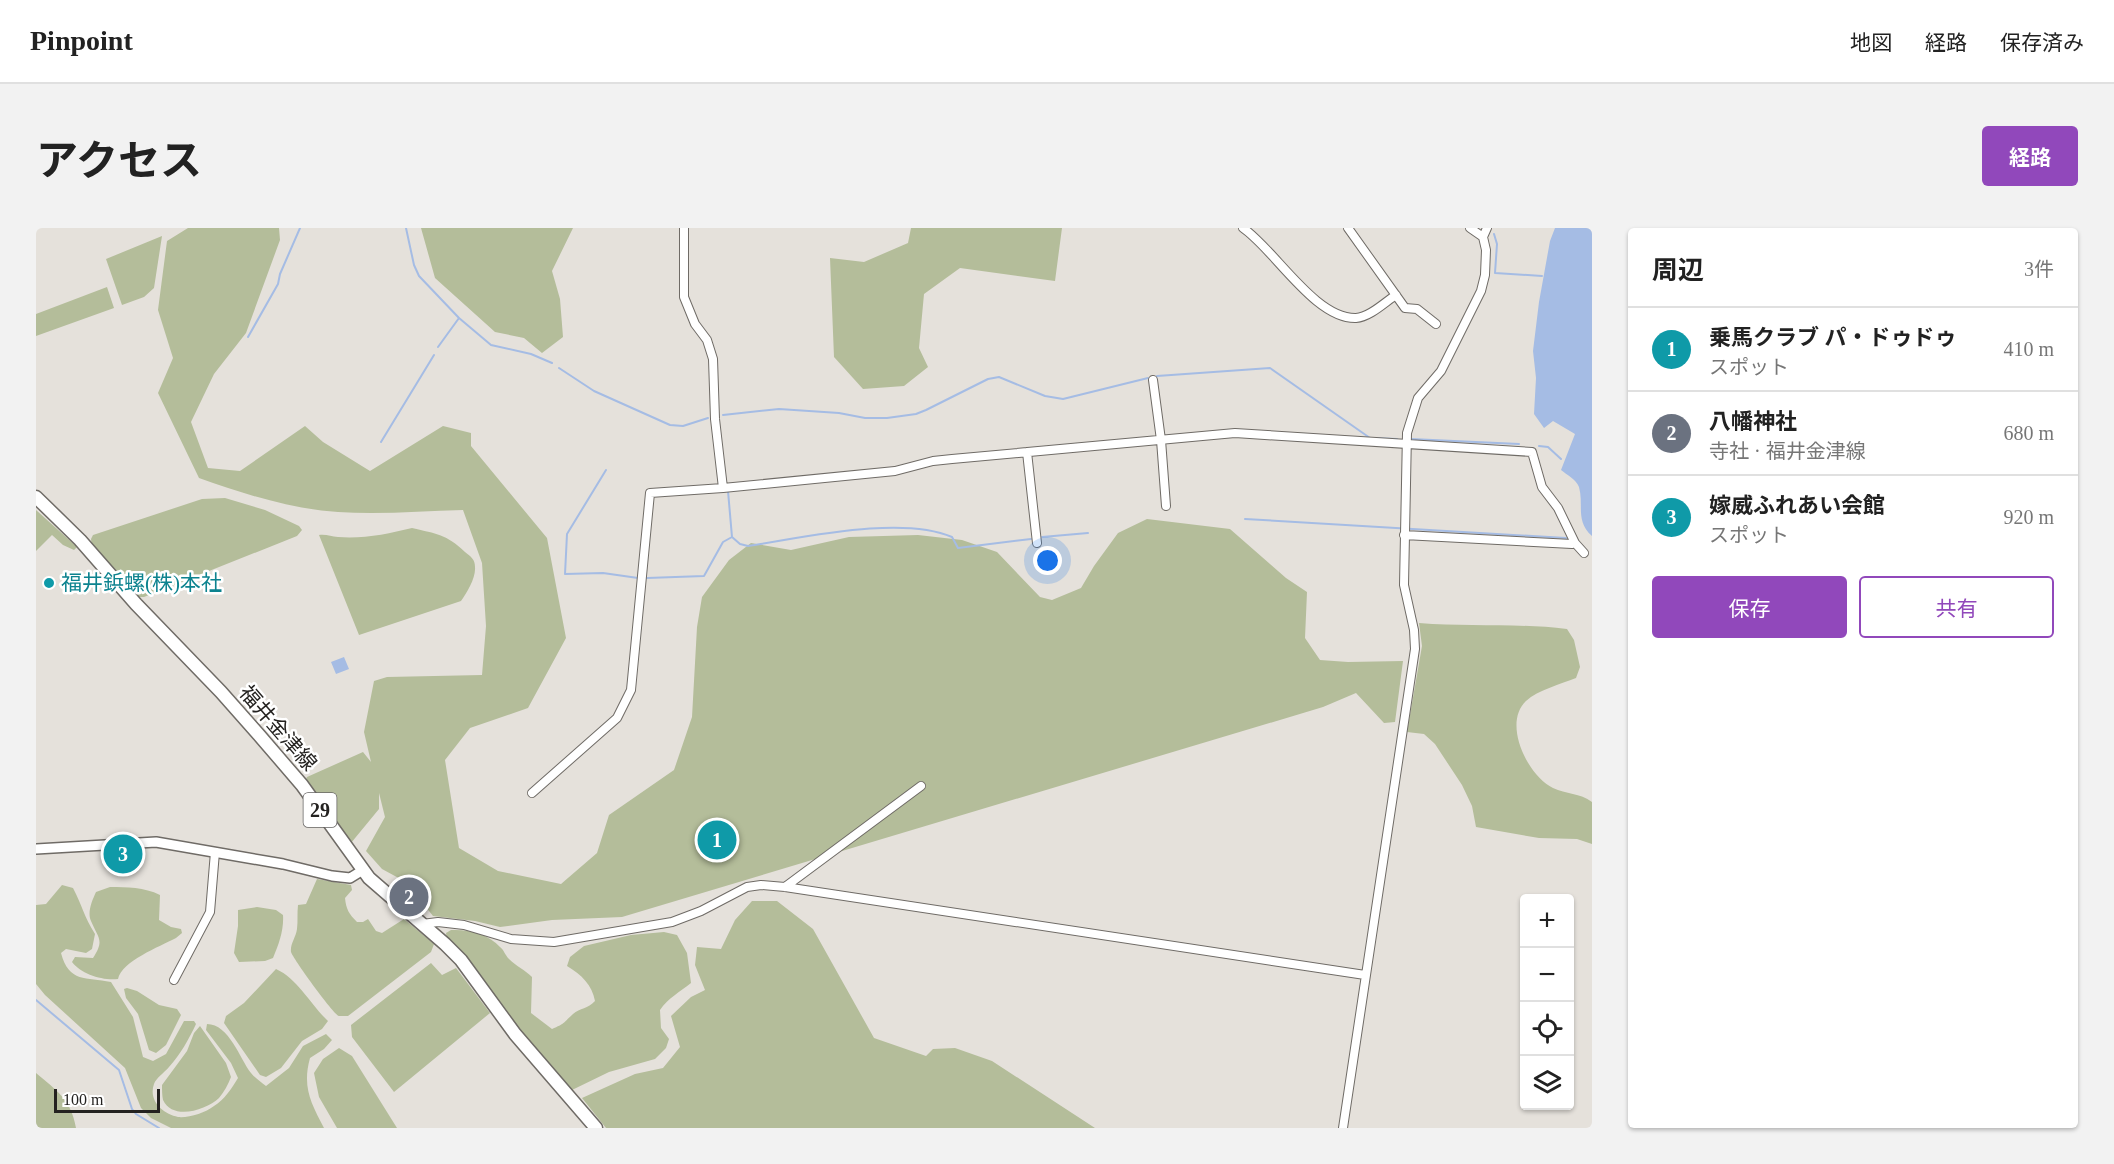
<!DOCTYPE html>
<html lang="ja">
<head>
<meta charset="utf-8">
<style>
  body { margin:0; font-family:"Times New Roman","Noto Sans JP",serif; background:#f2f2f2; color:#222 }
  .controls { position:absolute; right:18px; bottom:18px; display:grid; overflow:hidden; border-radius:6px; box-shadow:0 2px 4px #0004 }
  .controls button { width:54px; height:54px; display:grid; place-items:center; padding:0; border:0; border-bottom:2px solid #e0e0e0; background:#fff; color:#222; font:30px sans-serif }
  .scale { position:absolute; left:18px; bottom:15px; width:106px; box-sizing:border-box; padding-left:6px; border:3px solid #242220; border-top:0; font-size:16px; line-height:21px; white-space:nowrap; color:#242220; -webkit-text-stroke:4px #fff; paint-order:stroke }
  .you { position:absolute; left:1012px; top:333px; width:21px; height:21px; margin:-15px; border:4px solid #fff; border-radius:50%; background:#1a73e8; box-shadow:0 0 0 9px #1a73e833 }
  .badge { display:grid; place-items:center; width:39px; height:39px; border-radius:50%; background:#9148bb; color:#fff; font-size:20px; font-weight:700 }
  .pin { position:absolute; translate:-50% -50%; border:3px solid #fff; box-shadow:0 2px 6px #0006 }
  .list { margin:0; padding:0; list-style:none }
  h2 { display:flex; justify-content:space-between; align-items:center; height:78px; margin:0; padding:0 24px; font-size:26px }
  h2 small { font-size:20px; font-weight:400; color:#767676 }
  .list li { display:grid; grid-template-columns:39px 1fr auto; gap:18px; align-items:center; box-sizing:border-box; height:84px; padding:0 24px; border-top:2px solid #e0e0e0 }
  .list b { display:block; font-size:22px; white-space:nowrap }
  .list p { margin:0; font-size:20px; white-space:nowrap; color:#767676 }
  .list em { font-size:20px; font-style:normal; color:#767676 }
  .actions { display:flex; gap:12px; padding:18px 24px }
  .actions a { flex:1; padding:14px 0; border:2px solid #9148bb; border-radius:6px; text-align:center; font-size:21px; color:#9148bb }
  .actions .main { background:#9148bb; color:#fff }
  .icon { flex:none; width:33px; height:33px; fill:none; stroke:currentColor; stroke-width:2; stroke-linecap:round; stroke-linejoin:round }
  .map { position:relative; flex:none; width:1556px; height:900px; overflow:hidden; border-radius:6px }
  header { display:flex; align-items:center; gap:36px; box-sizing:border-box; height:84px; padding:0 30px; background:#fff; border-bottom:2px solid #e0e0e0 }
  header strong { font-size:28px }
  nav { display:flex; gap:33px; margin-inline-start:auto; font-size:21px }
  .intro { display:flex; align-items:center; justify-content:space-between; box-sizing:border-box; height:144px; padding:0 36px }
  h1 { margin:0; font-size:42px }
  .button { padding:15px 27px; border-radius:6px; background:#9148bb; color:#fff; font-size:21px; font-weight:700 }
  main { display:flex; gap:36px; padding:0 36px }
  aside { flex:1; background:#fff; border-radius:6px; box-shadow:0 2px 4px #0004 }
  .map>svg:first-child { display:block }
  .green { fill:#b4bd9a }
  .water { fill:#a5bce4 }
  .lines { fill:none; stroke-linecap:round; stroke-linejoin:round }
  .stream { stroke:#a5bce4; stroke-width:2 }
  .minor-casing { stroke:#6f6b66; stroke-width:10 }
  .tertiary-casing { stroke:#6f6b66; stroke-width:12 }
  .primary-casing { stroke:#6f6b66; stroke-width:15 }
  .minor { stroke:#fff; stroke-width:8 }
  .tertiary { stroke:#fff; stroke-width:9 }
  .primary { stroke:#fff; stroke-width:12 }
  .culture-dot { fill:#0f9aa8; stroke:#fff; stroke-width:2 }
  .labels { text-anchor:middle; stroke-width:5; stroke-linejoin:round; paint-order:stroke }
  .shield { fill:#fff; stroke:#666463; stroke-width:1.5 }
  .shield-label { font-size:20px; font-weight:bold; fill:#242220 }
  .culture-label { font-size:21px; fill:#0d838f; stroke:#fff; text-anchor:start }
  .street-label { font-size:21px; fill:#242220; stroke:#fff }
</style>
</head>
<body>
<header>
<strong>Pinpoint</strong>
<nav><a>地図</a><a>経路</a><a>保存済み</a></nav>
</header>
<div class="intro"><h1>アクセス</h1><a class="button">経路</a></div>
<main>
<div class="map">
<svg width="1556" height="900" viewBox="0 0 1556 900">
  <rect width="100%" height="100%" fill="#e5e1db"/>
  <path class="green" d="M152,0H243L244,12L210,105L178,146L155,194L172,240L204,243L269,198L287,214L334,243L407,198L435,205V218L511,310L530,410L492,480L434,500L409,532L423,620L462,643L525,656L561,625L573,587L638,542L656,489L661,399L666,369L693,332L715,315L755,322L813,309L882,307L926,312L961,324L1004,369L1016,372L1045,360L1058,338L1082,305L1111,291L1194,301L1250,350L1271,364L1269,410L1284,432L1312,434L1367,433L1359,494L1348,495L1320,465L1287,479L586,689L516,692L464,699L439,693L397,688L370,654L346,641L330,623L349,589L343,565V581L315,615L269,553L271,549L327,524L335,534L328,504L338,453L351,449L446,447L450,398L446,335L427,282C386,283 343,287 302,284C255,281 208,266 163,250L122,165L137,130L122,82L131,13Z
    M385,0H537L516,43L524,71L527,109L506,125L488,110L459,104L399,50Z
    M875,0H1026L1019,53L924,40L888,66L883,120L892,139L868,158L827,161L798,129L794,30L828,34L872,15Z
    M126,8L118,60L108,69L86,77L70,31Z
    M71,59L78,80L0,108V86Z
    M189,270L229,282L263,298L266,302L261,308L108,369H102L56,319L55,311L57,307L166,271Z
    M0,282L41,319L38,322L27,317L16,307L0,323Z
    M376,300C401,306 410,306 429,324C435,329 439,331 439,339C440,350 431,364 425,373L323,407L283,307C291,306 295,309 302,309C327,311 352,306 376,300Z
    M1383,395C1432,399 1482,395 1531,401L1538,412L1544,439L1540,450C1525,456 1502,462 1490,473C1466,496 1492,548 1517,560C1530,566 1544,565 1556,574V616L1541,611L1503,610L1440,599L1436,578L1426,557L1399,516L1388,506L1371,504L1386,418Z
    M281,651L315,657L316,662L309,670C310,681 313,686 321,694H327L332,691L340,703L346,705L368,691L398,716L395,724L312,788C311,788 305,788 303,788C297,786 256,729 255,724C254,716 260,709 261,701C262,693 261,685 262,677L270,676Z
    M26,657L37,660C46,677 48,689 59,706L56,721L50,725L30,721L25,725C33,755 50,749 75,754L97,789L107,829L117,833L130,826L148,793H158L160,796C153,811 144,827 133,839C128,845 120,850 118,856C112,873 127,886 142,889C153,890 169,885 178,878C188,872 196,860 202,850L195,835L170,802L171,796C193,796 204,831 215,845C219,850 225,854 230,858L253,840L267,818L290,806L296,812L288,821L274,830C266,859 275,875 288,900H135L115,890L105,880L89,840L9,767L0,756V677L10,676Z
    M74,659C91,659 108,659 124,667L123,692L135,699L145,701L146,705L140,710C123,719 86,733 82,751C67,753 45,746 36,734L39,729L57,730C69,712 62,710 55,693C51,684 56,673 60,664Z
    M716,673H741L777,701L838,810L890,828L897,821L919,820L956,833L1059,900H570L546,870L599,846L627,840L644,819L635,788L655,769L669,762L659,737L661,719L685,721L699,692Z
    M221,679L240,682L247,687C248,702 243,716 237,730L229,733L203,734L198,725L202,698V682Z
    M415,702C432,701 453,706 464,719C468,722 469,727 473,731C480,738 489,742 496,749L495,785L516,801C530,795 527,795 537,786C544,780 552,781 559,773C556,757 546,747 531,738L534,729L548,718L595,707L628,704L641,707L651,725L655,755C644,764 632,770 624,782L625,800L633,811L630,820L619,831L573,844L536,862L499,822L411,711L410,705Z
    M395,735L406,747L420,740L454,785L358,864L316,809L315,797Z
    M240,741C262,751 274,776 292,793L286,801L266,813L245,840L230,849L224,847L188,795L190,788L208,775Z
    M91,760L101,763L123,777L141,781L145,787L130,817L120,825L113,822L102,786L90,770L88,761Z
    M164,798L190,835L195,849C192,857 188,864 183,870C170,882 137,893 127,872C126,868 126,861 126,857L151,823L158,805Z
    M303,820L316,828L361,900H301L283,869L278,845L287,831Z
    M0,845C21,863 35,871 40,900H0Z"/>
  <path class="water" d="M1519,0H1556V308C1539,293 1548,277 1543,259C1540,251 1531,247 1525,242L1539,206L1517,193L1508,200L1498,186L1500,150L1497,123L1503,74L1514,13Z
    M308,429L313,441L300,446L295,434Z"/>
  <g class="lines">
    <path class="stream" d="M370,0L378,37L383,48L423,90L402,119
      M1458,6L1461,16L1459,45L1506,48
      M423,90L455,117L495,126L516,135
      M212,109L242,56L244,46L264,0
      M523,140L558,163L634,197L647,198L672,190
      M1121,148L1234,140L1334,210L1361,211
      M687,187L743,181L803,185L829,190H851L880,186L890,182L952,151L963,149L1009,168L1027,171L1112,150
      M1375,211L1483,216
      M345,214L398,127
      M1503,218L1512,219L1525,231
      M570,242L531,306L529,346L567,345L602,350
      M692,263L696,309
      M1209,291L1530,310
      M1006,309L1052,305
      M611,350L668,348L687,314L696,309L704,316L712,318C766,310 865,287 916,309L922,320L995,311
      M0,772L83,842L96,881L100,886L123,900"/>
    <defs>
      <path id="minor" d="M648,0V69L659,96L671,112L677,131L679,191L687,260
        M1207,0C1239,22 1279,91 1320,90C1334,89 1349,74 1360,67
        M1312,0L1369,80L1381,81L1400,96
        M1447,9L1451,0
        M1117,152L1125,212L1130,278
        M991,224L1001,315
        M1368,307L1536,316L1539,315
        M496,565L581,490L595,462L614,265L687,260L859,243L897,233L916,231L1199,205L1496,224L1506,259L1522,280L1539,315L1548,325
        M749,659L885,558
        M386,696L402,694L428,697L475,711L518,714L636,694L665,683L711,659L725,657L749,659L1329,747
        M138,752L174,684L179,624
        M1307,900L1379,421L1378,402L1368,357L1371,205L1382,170L1405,143L1445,63L1449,47L1450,22L1447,9L1434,0"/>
      <path id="tertiary" d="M0,621L120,614L247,636L296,648L314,650L327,642"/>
      <path id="primary" d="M0,269L44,312L100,376L185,464L223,507L266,557L333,650L409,716L425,732L479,806L560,900"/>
    </defs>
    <use href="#minor" class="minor-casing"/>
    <use href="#tertiary" class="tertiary-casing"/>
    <use href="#primary" class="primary-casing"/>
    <use href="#minor" class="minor"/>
    <use href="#tertiary" class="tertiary"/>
    <use href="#primary" class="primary"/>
  </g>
  <circle class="culture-dot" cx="13" cy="355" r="6"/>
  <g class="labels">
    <rect class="shield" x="267.5" y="565" width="33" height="34" rx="4.5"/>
    <g class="shield-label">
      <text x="284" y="589">29</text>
    </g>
    <g class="culture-label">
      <text x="25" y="362">福井鋲螺(株)本社</text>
    </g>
    <g class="street-label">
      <text transform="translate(242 500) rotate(49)" y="7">福井金津線</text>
    </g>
  </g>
</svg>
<div class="controls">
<button>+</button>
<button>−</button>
<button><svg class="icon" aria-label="locate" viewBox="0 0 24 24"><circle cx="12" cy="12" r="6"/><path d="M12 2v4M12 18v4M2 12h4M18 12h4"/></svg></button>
<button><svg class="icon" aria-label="layers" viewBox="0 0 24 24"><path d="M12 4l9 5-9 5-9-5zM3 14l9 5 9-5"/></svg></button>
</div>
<div class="scale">100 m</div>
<div class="you"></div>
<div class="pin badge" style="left:681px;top:612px;background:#0f9aa8">1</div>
<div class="pin badge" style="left:373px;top:669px;background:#6b7280">2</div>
<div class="pin badge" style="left:87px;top:626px;background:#0f9aa8">3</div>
</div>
<aside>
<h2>周辺<small>3件</small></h2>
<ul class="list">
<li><span class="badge" style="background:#0f9aa8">1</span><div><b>乗馬クラブ パ・ドゥドゥ</b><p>スポット</p></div><em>410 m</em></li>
<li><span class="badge" style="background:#6b7280">2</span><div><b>八幡神社</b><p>寺社 · 福井金津線</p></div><em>680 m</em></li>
<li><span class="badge" style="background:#0f9aa8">3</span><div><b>嫁威ふれあい会館</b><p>スポット</p></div><em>920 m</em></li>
</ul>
<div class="actions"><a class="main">保存</a><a>共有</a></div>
</aside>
</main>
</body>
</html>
